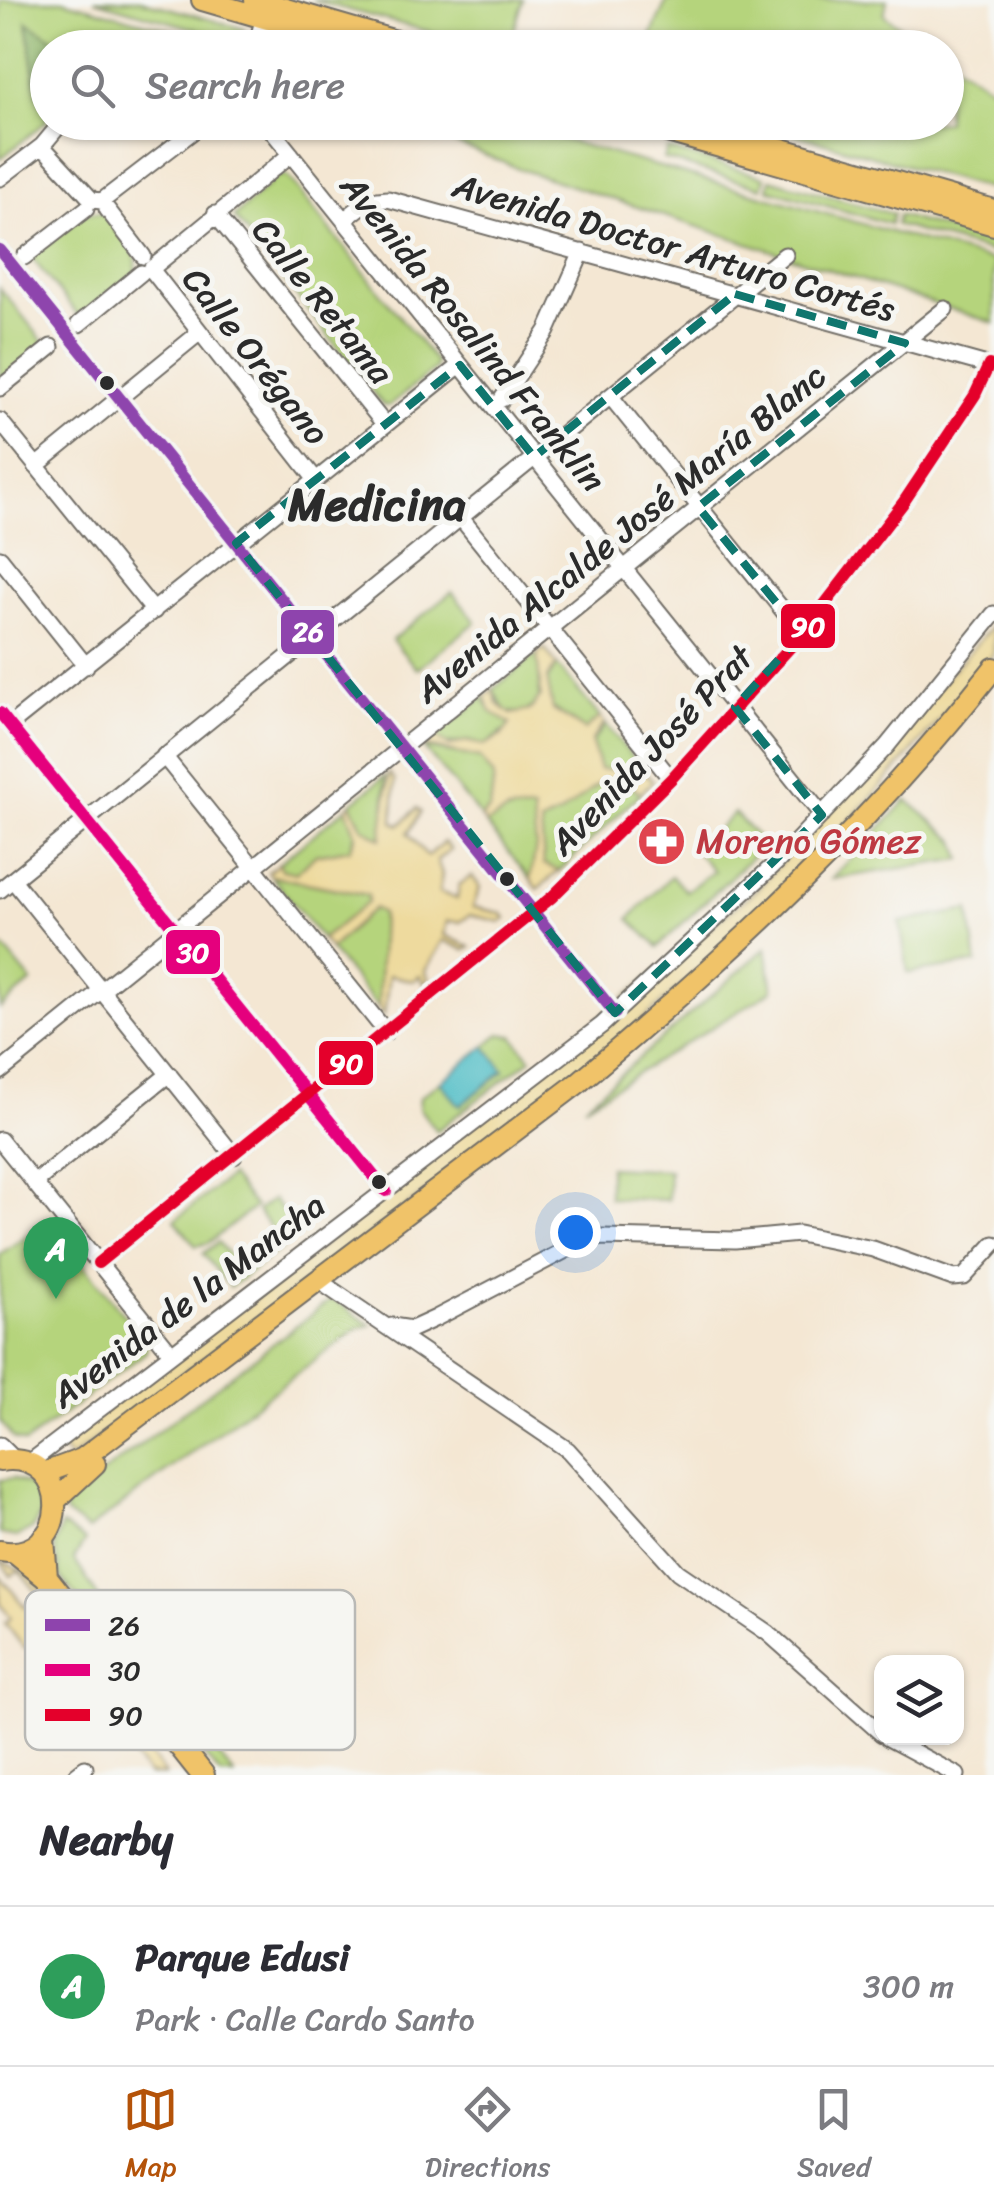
<!DOCTYPE html>
<html lang="en">
<head>
<meta charset="utf-8">
<style>
  body { margin:0; font-family:Sriracha,sans-serif; background:#f2f2f3; color:#2b2b33 }
  .controls { position:absolute; right:30px; bottom:30px; display:grid; overflow:hidden; border-radius:20px; box-shadow:0 2px 8px #0004 }
  .controls button { width:90px; height:90px; display:grid; place-items:center; padding:0; border:0; border-bottom:2px solid #e1e1e2; background:#fff; color:#2b2b33; font:50px sans-serif }
  .you { position:absolute; left:575px; top:1232px; width:35px; height:35px; margin:-25px; border:8px solid #fff; border-radius:50%; background:#1a73e8; box-shadow:0 0 0 15px #1a73e833 }
  .badge { display:grid; place-items:center; width:65px; height:65px; border-radius:50%; background:#b45309; color:#fff; font-size:32px; font-weight:700 }
  .pin { position:absolute; translate:-50% -82px; filter:drop-shadow(0 2px 5px #0008) }
  .pin::after { content:''; position:absolute; top:52px; width:35px; height:30px; background:inherit; clip-path:polygon(0 0,100% 0,50% 100%) }
  .list { margin:0; padding:0; list-style:none }
  h2 { display:flex; justify-content:space-between; align-items:center; height:130px; margin:0; padding:0 40px; font-size:42px }
  h2 small { font-size:32px; font-weight:400; color:#7c7c81 }
  .list li { display:grid; grid-template-columns:65px 1fr auto; gap:30px; align-items:center; box-sizing:border-box; height:160px; padding:0 40px; border-top:2px solid #e1e1e2 }
  .list b { display:block; font-size:38px; white-space:nowrap }
  .list p { margin:0; font-size:32px; white-space:nowrap; color:#7c7c81 }
  .list em { font-size:32px; font-style:normal; color:#7c7c81 }
  .icon { flex:none; width:55px; height:55px; fill:none; stroke:currentColor; stroke-width:2; stroke-linecap:round; stroke-linejoin:round }
  .map { position:relative; flex:none; width:994px; height:1775px; overflow:hidden }
  .search { position:absolute; background:#fff; box-shadow:0 2px 8px #0004; left:30px; right:30px; top:30px; height:110px; display:flex; align-items:center; gap:25px; box-sizing:border-box; padding:0 35px; border-radius:55px; color:#7c7c81; font-size:38px }
  .sheet { height:290px; background:#fff }
  nav { display:flex; justify-content:space-around; align-items:center; box-sizing:border-box; height:140px; border-top:2px solid #e1e1e2; background:#fff; font-size:28px; color:#7c7c81 }
  nav a { display:grid; justify-items:center; gap:5px }
  nav .on { color:#b45309 }
  .map>svg:first-child { display:block }
  .green { fill:#b5d47b; stroke:#708053; stroke-width:2.5 }
  .forest { fill:#90b66b; stroke:#5e704b; stroke-width:2.5 }
  .sand { fill:#eeda9e; stroke:#8c8264; stroke-width:2.5 }
  .water { fill:#4fbdc6; stroke:#3d7478; stroke-width:2.5 }
  .lines { fill:none; stroke-linecap:round; stroke-linejoin:round }
  .minor-casing { stroke:#716d66; stroke-width:19 }
  .major-casing { stroke:#716d66; stroke-width:24 }
  .highway-casing { stroke:#716d66; stroke-width:26 }
  .minor { stroke:#fff; stroke-width:15 }
  .major { stroke:#f0c369; stroke-width:20 }
  .highway { stroke:#f0c369; stroke-width:22 }
  .bus-1-casing { stroke:#f6f6f2; stroke-width:20 }
  .bus-2-casing { stroke:#f6f6f2; stroke-width:20 }
  .bus-3-casing { stroke:#f6f6f2; stroke-width:20 }
  .bus-1 { stroke:#8e44ad; stroke-width:12 }
  .bus-2 { stroke:#e5007d; stroke-width:12 }
  .bus-3 { stroke:#e4002b; stroke-width:12 }
  .marked { fill:none; stroke:#0f766e; stroke-width:8; stroke-dasharray:20 12; stroke-linejoin:round }
  .bus-dot { fill:#2b2b2b; stroke:#f6f6f2; stroke-width:4 }
  .labels { text-anchor:middle; stroke-width:10; stroke-linejoin:round; paint-order:stroke }
  .street-label { font-size:35px; fill:#2b2b2b; stroke:#f6f6f2 }
  .health-label { font-size:35px; fill:#be3a42; stroke:#f6f6f2; text-anchor:start }
  .district-label { font-size:45px; font-weight:bold; fill:#2b2b2b; stroke:#f6f6f2 }
  .key { fill:#f6f6f2; stroke:#b9b9b6; stroke-width:2.5 }
  .key-label { font-size:28px; fill:#2b2b2b }
  .line-badge { stroke:#f6f6f2; stroke-width:4 }
  .badge-label { font-size:28px; text-anchor:middle; font-weight:bold; fill:#fff }
</style>
</head>
<body>
<div class="map">
<svg width="994" height="1775" viewBox="0 0 994 1775">
  <rect width="100%" height="100%" fill="#f6f6f2"/>
  <filter id="ink" filterUnits="userSpaceOnUse"><feTurbulence type="fractalNoise" baseFrequency=".01" numOctaves="2"/><feDisplacementMap in="SourceGraphic" scale="20" xChannelSelector="R" yChannelSelector="G"/><feConvolveMatrix kernelMatrix="1 2 1 2 8 2 1 2 1" color-interpolation-filters="sRGB"/></filter>
  <filter id="wash" filterUnits="userSpaceOnUse"><feTurbulence type="fractalNoise" baseFrequency=".0048" numOctaves="4" result="noise"/><feDisplacementMap in="SourceGraphic" scale="40" xChannelSelector="R" yChannelSelector="G"/><feGaussianBlur stdDeviation="2.25" result="paint"/><feColorMatrix in="noise" values="0 0 0 0 0 0 0 0 0 0 0 0 0 0 0 0 0 1.4 0 .05"/><feComposite in="paint" operator="in"/></filter>
  <g filter="url(#wash)">
    <rect width="100%" height="100%" fill="#f4e7d3"/>
    <path class="green" d="M0,0H62L233,47H91L56,38L67,47L48,48L47,121L0,159Z
      M94,0H140L244,29L241,42Z
      M312,0H523L509,47L490,48Z
      M667,0H887L884,15L930,47L896,38L892,48L646,47Z
      M953,63L994,89V190L754,123L946,122L947,82Z
      M403,123H504L994,261V323L523,170Z
      M667,149L765,177L762,188L664,159Z
      M279,175L287,176L436,362L435,369L389,406L383,405L234,217Z
      M770,179L893,214L890,224L768,189Z
      M84,213H105C121,232 142,249 135,274L80,318L31,257Z
      M898,215L994,243V253L896,225Z
      M0,288L47,346L0,383Z
      M452,592L476,622L417,669L392,640Z
      M537,654L541,666L539,700L525,713L506,712L493,689Z
      M557,665L600,717L585,730L552,708L547,680Z
      M485,696L486,704L511,726L484,746L470,741L442,745L435,736Z
      M606,725L644,771L600,769L592,742Z
      M424,748L480,758L494,775L490,809L481,817Z
      M385,776V836L381,839L363,828L351,804Z
      M605,778L624,781L641,793L559,871L544,865L541,823L560,814Z
      M907,800L956,841L962,859L832,879Z
      M346,808L356,831L350,849L316,855L296,873L282,870L279,863Z
      M520,809L533,810C537,832 540,858 530,879L486,824L503,813Z
      M734,813L765,844L658,947L629,919L671,876L686,891L714,871L696,852Z
      M271,876L368,895L369,902L322,939Z
      M374,908L382,913L378,1008L330,949Z
      M969,910L977,963L908,973L900,922Z
      M4,948L32,982L0,1008V951Z
      M766,948L773,990L584,1106Z
      M500,1034L513,1036L531,1059L436,1131L419,1108L420,1097L440,1082L460,1106L504,1071L485,1046Z
      M609,1167L669,1170L668,1200L609,1198Z
      M230,1176L255,1207L208,1243L196,1246L175,1220Z
      M273,1199L301,1233L230,1287L203,1254L218,1242L242,1270L280,1239L257,1211Z
      M49,1221L147,1344L146,1352L25,1443L14,1439L0,1421V1254Z
      M332,1299L371,1325L358,1328L88,1530L65,1513L66,1501Z
      M13,1478L35,1488L41,1514L32,1529L16,1537L0,1534V1480Z
      M62,1525L85,1541L74,1559L106,1610L234,1775H220L60,1576L54,1546Z"/>
    <path class="forest" d="M27,22L67,47L48,48L47,119L37,94Z"/>
    <path class="sand" d="M994,624V653C877,800 744,938 598,1057C427,1196 246,1325 70,1459L59,1444L305,1259L759,887Z
      M544,648L557,665L547,678L553,710L585,730L600,717L605,723L591,741L600,769L644,771L653,781L641,793L624,781L605,779L560,814L541,823L544,864L559,871L538,889L530,879L536,847L533,810L508,811L486,824L481,817L490,809L494,776L480,758L423,746L435,736L450,746L465,741L484,745L501,736L510,724L490,711L485,696L493,689L497,703L511,714L530,710L541,696L537,654Z
      M389,773L395,780L393,822L400,825L417,808L421,812L408,833L427,856L444,842L451,850L437,860L442,874L439,892L457,899L459,885L472,876L480,887L473,907L501,913L506,918L501,922L470,915L460,922L447,921L444,935L470,947L465,950L443,940L425,971L429,979L424,983L420,976L413,981L389,975L384,1015L378,1008L382,913L374,908L330,949L322,939L368,902V895L271,876L268,872L279,863L282,870L296,873L316,855L350,849L356,836L346,808L351,804L362,827L381,839Z
      M0,1560L30,1574L191,1775H184L19,1570L11,1576Z
      M0,1576L25,1607L32,1601L51,1626L45,1631L63,1653L69,1648L89,1673L83,1679L110,1713L117,1709L165,1775H148L128,1750L92,1733L89,1730L96,1724L69,1690L62,1695L42,1670L49,1665L31,1642L24,1648L5,1623L11,1618L0,1603Z"/>
    <path class="water" d="M485,1046L504,1070L460,1106L440,1082Z"/>
  </g>
  <g filter="url(#ink)">
    <g class="lines">
      <defs>
        <path id="minor" d="M255,48L264,18
          M265,122L822,815
          M42,146L92,200L102,201L205,122
          M291,154L151,269L316,480
          M0,178L42,146L62,122
          M107,209L143,256
          M215,214L385,425
          M344,220L368,201L388,199L994,367
          M0,250L615,1013
          M24,257L86,209
          M79,324L141,273
          M0,388L51,347
          M611,397L802,634
          M502,399L547,331L582,252
          M0,421L154,611
          M36,466L199,333
          M461,518L671,779
          M0,558L86,666
          M0,713L386,1191
          M10,725L460,365
          M164,756L386,1032
          M13,880L234,1156
          M0,890L785,255
          M0,1072L945,309
          M0,1140L171,1353
          M34,1183L169,1074
          M98,1263L552,897L671,779L802,634L903,503L975,395L989,365
          M328,1287L568,1450L678,1572L768,1633L882,1734
          M392,1326L412,1329L436,1318L581,1242L602,1237L735,1240L799,1234L873,1249L953,1278L964,1277L994,1244
          M0,1445L15,1460
          M29,1463L602,1025L777,862L887,746L994,614
          M888,1738L957,1775
          M76,1775L85,1768"/>
        <path id="major" d="M202,0L367,48
          M255,0L420,48
          M632,122L994,225
          M689,122L994,210
          M0,1461C77,1449 70,1565 0,1551
          M44,1473L82,1459L578,1083C728,958 873,822 994,668
          M56,1500L95,1464"/>
        <path id="highway" d="M43,1539L46,1577
          M16,1553L46,1577L203,1775"/>
      </defs>
      <use href="#minor" class="minor-casing"/>
      <use href="#major" class="major-casing"/>
      <use href="#highway" class="highway-casing"/>
      <use href="#minor" class="minor"/>
      <use href="#major" class="major"/>
      <use href="#highway" class="highway"/>
      <defs>
        <path id="bus-1" d="M0,250L615,1013"/>
        <path id="bus-2" d="M0,713L386,1191"/>
        <path id="bus-3" d="M98,1263L552,897L671,779L802,634L903,503L975,395L989,365"/>
      </defs>
      <use href="#bus-1" class="bus-1-casing"/>
      <use href="#bus-2" class="bus-2-casing"/>
      <use href="#bus-3" class="bus-3-casing"/>
      <use href="#bus-1" class="bus-1"/>
      <use href="#bus-2" class="bus-2"/>
      <use href="#bus-3" class="bus-3"/>
    </g>
  </g>
  <path class="marked" d="M735,294L905,343L698,507L802,634L735,707L822,815L615,1013L236,543L460,365L534,457Z"/>
  <defs>
    <symbol id="pharmacy-disc" viewBox="-11 -11 22 22"><circle r="9.5" fill="#e0444e" stroke="#f6f6f2"/><path d="M-2-6h4v4h4v4h-4v4h-4v-4h-4v-4h4Z" fill="#fff"/></symbol>
  </defs>
  <g fill-rule="evenodd">
    <use href="#pharmacy-disc" x="634" y="814" width="55" height="55"/>
  </g>
  <g class="bus-dot">
    <circle cx="107" cy="383" r="9"/>
    <circle cx="507" cy="879" r="9"/>
    <circle cx="379" cy="1182" r="9"/>
  </g>
  <g class="labels">
    <g class="street-label">
      <text transform="translate(674 247) rotate(16)" y="12">Avenida Doctor Arturo Cortés</text>
      <text transform="translate(323 301) rotate(51)" y="12">Calle Retama</text>
      <text transform="translate(473 333) rotate(51)" y="12">Avenida Rosalind Franklin</text>
      <text transform="translate(256 356) rotate(52)" y="12">Calle Orégano</text>
      <text transform="translate(620 533) rotate(-39)" y="12">Avenida Alcalde José María Blanc</text>
      <text transform="translate(651 750) rotate(-46)" y="12">Avenida José Prat</text>
      <text transform="translate(188 1300) rotate(-37)" y="12">Avenida de la Mancha</text>
    </g>
    <g class="health-label">
      <text x="696" y="853">Moreno Gómez</text>
    </g>
    <g class="district-label">
      <text x="377" y="520">Medicina</text>
    </g>
  </g>
  <rect x="25" y="1590" width="330" height="160" rx="15" class="key"/>
  <rect x="45" y="1619" width="45" height="12" fill="#8e44ad"/>
  <rect x="45" y="1664" width="45" height="12" fill="#e5007d"/>
  <rect x="45" y="1709" width="45" height="12" fill="#e4002b"/>
  <g class="key-label">
    <text x="108" y="1635">26</text>
    <text x="108" y="1680">30</text>
    <text x="108" y="1725">90</text>
  </g>
  <g class="line-badge">
    <rect x="779" y="602" width="58" height="48" rx="10" fill="#e4002b"/>
    <rect x="279" y="608" width="57" height="48" rx="10" fill="#8e44ad"/>
    <rect x="164" y="928" width="58" height="48" rx="10" fill="#e5007d"/>
    <rect x="317" y="1039" width="58" height="48" rx="10" fill="#e4002b"/>
  </g>
  <g class="badge-label">
    <text x="808" y="636">90</text>
    <text x="308" y="641">26</text>
    <text x="193" y="962">30</text>
    <text x="346" y="1073">90</text>
  </g>
</svg>
<div class="controls">
<button><svg class="icon" aria-label="layers" viewBox="0 0 24 24"><path d="M12 4l9 5-9 5-9-5zM3 14l9 5 9-5"/></svg></button>
</div>
<div class="you"></div>
<div class="pin badge" style="left:56px;top:1299px;background:#2e9e5b">A</div>
<div class="search"><svg class="icon" aria-label="search" viewBox="0 0 24 24"><circle cx="10" cy="10" r="6"/><path d="M15 15l6 6"/></svg>Search here</div>
</div>
<section class="sheet">
<h2>Nearby<small></small></h2>
<ul class="list">
<li><span class="badge" style="background:#2e9e5b">A</span><div><b>Parque Edusi</b><p>Park · Calle Cardo Santo</p></div><em>300 m</em></li>
</ul>
</section>
<nav>
<a class="on"><svg class="icon" aria-label="map" viewBox="0 0 24 24"><path d="M3 6l6-2 6 2 6-2v14l-6 2-6-2-6 2zM9 4v14M15 6v14"/></svg>Map</a>
<a><svg class="icon" aria-label="directions" viewBox="0 0 24 24"><path d="M12 3l9 9-9 9-9-9zM9 14v-3h6M13 9l2 2-2 2"/></svg>Directions</a>
<a><svg class="icon" aria-label="saved" viewBox="0 0 24 24"><path d="M7 4h10v16l-5-4-5 4z"/></svg>Saved</a>
</nav>
</body>
</html>
